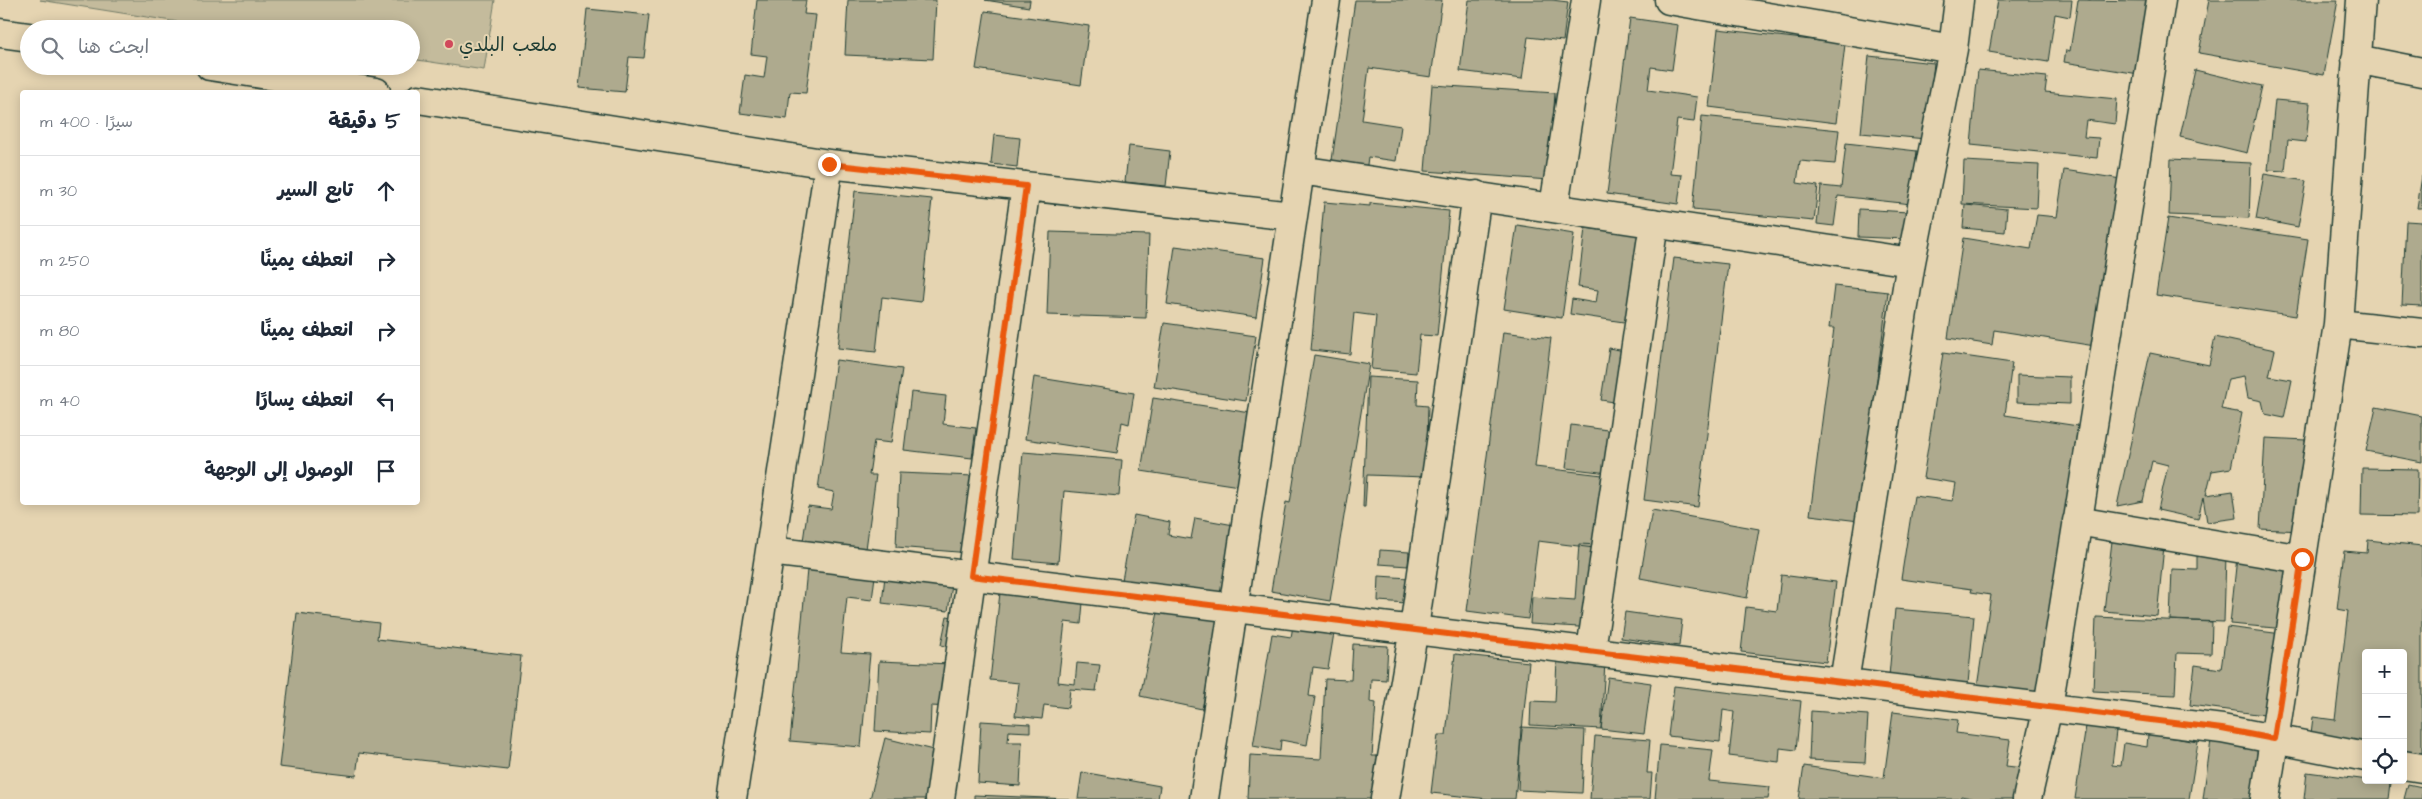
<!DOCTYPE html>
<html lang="ar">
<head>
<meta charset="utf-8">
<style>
  body { margin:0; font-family:"Architects Daughter","Playpen Sans Arabic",sans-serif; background:#f2f2f3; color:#1f2937; direction:rtl }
  .controls { position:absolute; right:15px; bottom:15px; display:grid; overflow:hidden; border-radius:5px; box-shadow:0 2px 12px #0003 }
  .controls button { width:45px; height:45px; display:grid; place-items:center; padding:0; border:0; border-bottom:1px solid #e0e1e3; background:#fff; color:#1f2937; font:25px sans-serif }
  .stop { position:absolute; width:15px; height:15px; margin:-11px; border:4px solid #ea580c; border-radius:50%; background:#fff }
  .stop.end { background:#ea580c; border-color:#fff; box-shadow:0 1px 5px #0008 }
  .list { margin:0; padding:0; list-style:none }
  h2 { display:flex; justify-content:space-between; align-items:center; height:65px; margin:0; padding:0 20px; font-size:21px }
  h2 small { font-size:16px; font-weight:400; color:#747a83 }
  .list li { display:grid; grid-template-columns:32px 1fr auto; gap:15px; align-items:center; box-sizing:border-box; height:70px; padding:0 20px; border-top:1px solid #e0e1e3 }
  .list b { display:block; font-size:19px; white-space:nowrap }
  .list em { font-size:16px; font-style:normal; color:#747a83 }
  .icon { flex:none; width:28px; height:28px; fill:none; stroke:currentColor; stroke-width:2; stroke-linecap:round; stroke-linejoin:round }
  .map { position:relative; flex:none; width:2422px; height:799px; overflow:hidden; direction:ltr }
  .search { position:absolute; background:#fff; box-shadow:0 2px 12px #0003; left:20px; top:20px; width:400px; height:55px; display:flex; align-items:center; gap:12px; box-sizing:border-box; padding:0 18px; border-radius:28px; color:#747a83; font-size:19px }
  .panel { position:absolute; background:#fff; box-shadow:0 2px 12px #0003; left:20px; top:90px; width:400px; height:415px; border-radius:5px; direction:rtl }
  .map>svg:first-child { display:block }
  .green { fill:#c4bb9c; stroke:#727c68 }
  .building { fill:#aeaa8e; stroke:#1f3d34 }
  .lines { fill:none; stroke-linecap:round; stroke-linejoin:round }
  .minor-casing { stroke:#1f3d34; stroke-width:31 }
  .minor { stroke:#e5d4b1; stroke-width:28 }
  .route { stroke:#ea580c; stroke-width:6 }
  .poi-dot { fill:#d1495b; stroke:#e5d4b1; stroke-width:2 }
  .labels { text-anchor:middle; stroke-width:4; stroke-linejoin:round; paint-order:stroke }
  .poi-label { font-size:19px; fill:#1f3d34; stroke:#e5d4b1; text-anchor:start }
</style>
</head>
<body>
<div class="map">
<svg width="2422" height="799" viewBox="0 0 2422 799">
  <rect width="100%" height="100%" fill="#e5d4b1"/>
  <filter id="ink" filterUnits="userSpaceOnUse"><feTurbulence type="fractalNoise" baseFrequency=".02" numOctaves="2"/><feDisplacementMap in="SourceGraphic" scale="10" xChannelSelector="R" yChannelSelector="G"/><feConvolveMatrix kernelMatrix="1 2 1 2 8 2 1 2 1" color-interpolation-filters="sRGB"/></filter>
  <g filter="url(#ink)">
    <path class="green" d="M40,0H495L484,70L411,59V29H222Z"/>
    <path class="building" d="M757,0H806L804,14L816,15L806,93L790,92L787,119L740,113L745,75L764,78L767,56L751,54Z
      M848,0H936L933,59L845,55Z
      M985,0H1030L1029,7Z
      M1355,0H1442L1431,77L1369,68L1362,120L1401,126L1396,161L1368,157L1366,172L1331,167Z
      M1469,0H1552L1568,2L1563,41L1528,37L1522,79L1460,71Z
      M1998,0H2072L2070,17L2055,14L2048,62L1989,52Z
      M2078,0L2152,1L2139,74L2064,62L2066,50L2070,51Z
      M2209,0H2338L2324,75L2199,53Z
      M587,9L649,15L644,58L629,57L625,92L579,88Z
      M985,11L1089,26L1081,85L976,69Z
      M1630,18L1678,25L1672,70L1651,67L1648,90L1697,97L1694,122L1677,120L1670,174L1682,175L1678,204L1607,194Z
      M1718,29L1845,44L1836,123L1709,107Z
      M1869,56L1934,63L1926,139L1861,133Z
      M1978,70L2047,77L2045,92L2117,99L2115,124L2086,120L2084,137L2099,138L2097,158L1971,145Z
      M2195,70L2262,86L2247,153L2180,137Z
      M1432,85L1555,93L1549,180L1425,171Z
      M2275,100L2310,103L2306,142L2288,140L2285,171L2268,170Z
      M1702,116L1839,130L1835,164L1800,161L1797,183L1818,186L1814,221L1693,209Z
      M994,135L1020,138L1017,167L991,164Z
      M1846,143L1917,151L1911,204L1838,196L1834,226L1817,224L1821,186L1841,188Z
      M1129,146L1170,151L1166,186L1125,182Z
      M2171,159L2251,163L2249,218L2169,215Z
      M1964,161L2039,165L2037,208L1962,204Z
      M2064,170L2121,179L2095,346L1994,330L1992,345L1948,338L1963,238L2031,249L2037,215L2057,217Z
      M2264,174L2306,181L2298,227L2256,219Z
      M2422,176V208H2417Z
      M855,191L932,199L921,302L882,297L876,352L838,348Z
      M1324,202L1370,206V203L1449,211L1437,336L1420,335L1416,373L1371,369L1376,316L1354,313L1350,354L1311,350Z
      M1965,205L2007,209L2005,232L1963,228Z
      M1859,209L1908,212L1907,239L1858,237Z
      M2168,218L2308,239L2296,316L2156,295Z
      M2406,221L2422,222V306L2402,305Z
      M1517,225L1574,234L1562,318L1504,309Z
      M1585,228L1648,236L1637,324L1570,314L1572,299L1596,303L1598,290L1578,287Z
      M1050,232L1149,235L1146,318L1047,315Z
      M1175,246L1265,258L1256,317L1167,304Z
      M1674,258L1728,264L1698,507L1644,500Z
      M1834,286L1888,292L1859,521L1810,515L1834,328H1829Z
      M1164,323L1256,336L1246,401L1154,387Z
      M1503,332L1551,338L1535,467L1611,476L1602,549L1538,541L1528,619L1467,611Z
      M2215,337L2275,350L2269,376L2292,380L2284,418L2265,414L2262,401L2248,398L2244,376L2228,379L2221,409L2242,413L2231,468L2212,471L2206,495L2233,491L2237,518L2207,522L2203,497L2198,519L2158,510L2168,465L2152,461L2143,501L2117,506L2150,353L2209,365Z
      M1609,348L1635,353L1627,404L1601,400Z
      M1943,353L2012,363L2005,415L2078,426L2037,697L1977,687L1991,595L1971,592L1972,589L1901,579L1914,496L1953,501L1956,483L1923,478Z
      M1314,355L1369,364L1330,601L1271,591L1286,502L1290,503Z
      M836,360L902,369L891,443L874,441L869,475H876L866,549L803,541L808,506L831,509L834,492L818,489Z
      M2017,375L2070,377V404L2017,402Z
      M1034,377L1134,393L1129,424L1122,422L1117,453L1025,439Z
      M1368,377L1418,380L1417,405L1428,406L1426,477L1367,475L1365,507H1363Z
      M911,392L946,396L943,424L976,428L972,458L904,450Z
      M1153,398L1251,413L1239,486L1141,471Z
      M2376,407L2422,416V462L2366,451Z
      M1571,425L1622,432L1616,474L1566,468Z
      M2265,438L2327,441L2322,532L2260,529Z
      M1023,452L1122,460L1119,496L1064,491L1058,563L1014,559Z
      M2362,468L2418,469L2417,516L2361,515Z
      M899,473L974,476L970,553L896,547Z
      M1652,510L1759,529L1747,598L1640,578Z
      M1134,515L1170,522L1168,535L1191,539L1195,518L1234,525L1221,597L1122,580Z
      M2368,540L2422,546V755L2403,752V653H2366V748L2310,742L2313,717L2335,720L2348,611L2337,609L2344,551L2367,553Z
      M2112,541L2164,546L2157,616L2104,611Z
      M1579,544L1600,545L1595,628L1530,624L1532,597L1575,600Z
      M1380,550L1409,552L1408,566L1379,564Z
      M2197,555H2226L2224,622L2170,620L2172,569L2197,570Z
      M2237,557L2303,564L2297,630L2230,624Z
      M807,570L875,576L872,600L847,597L841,652L870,654L861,747L790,741Z
      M1781,575L1836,582L1826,662L1741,652L1746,607L1777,611Z
      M885,576L952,585L948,611L882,603Z
      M1379,576L1409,578L1407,603L1378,601Z
      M1000,593L1083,603L1081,624L1065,622L1058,682L1075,684L1077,663L1100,665L1096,691L1070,689L1068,708L1044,705L1042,719L1015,716L1019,683L990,680Z
      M1160,603L1222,616L1202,709L1140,696Z
      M1895,609L1974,616L1968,684L1889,676Z
      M1625,612L1682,620L1679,646L1621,638Z
      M297,613L379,623L377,639L521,656L508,770L359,753L356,776L279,767Z
      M947,616L964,619L957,649L941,645Z
      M2096,617L2212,622L2211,654L2177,653L2175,695L2093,691Z
      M1294,621L1335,627L1328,669L1313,667L1309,696L1315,697L1307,745L1281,740L1280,751L1253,746L1272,634L1291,637Z
      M2227,627L2290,635L2279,717L2190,705L2195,665L2221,669Z
      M1353,644L1388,646L1386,680L1371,679L1370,702L1376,703L1372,756H1378L1376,799H1248L1250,755L1321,759L1325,679L1351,680Z
      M1455,654L1529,662L1515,799H1489L1431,793L1438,735H1446Z
      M1557,660L1605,662L1601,729L1530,725L1531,701L1555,702Z
      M879,661L951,664L949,707L931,706L930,734L875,731Z
      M1608,677L1651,683L1644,734L1601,729Z
      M1674,686L1801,701L1796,750L1780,748L1779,762L1729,756L1734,712L1723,710L1720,742L1668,736Z
      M1811,711L1868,715L1865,763L1809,760Z
      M1893,712L1958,720L1956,733L2010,740L2006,766L2023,768L2019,799H1976L1961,796L1960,799H1799L1804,766L1884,778Z
      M981,721L1030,724V732L1009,731L1008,742H1022L1020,786L978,783Z
      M2086,726L2116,731L2112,765L2121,766L2124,743L2147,747L2148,734L2198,742L2189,799H2075Z
      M1521,727L1585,730L1582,793L1518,790Z
      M1595,736L1650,740L1647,773H1652L1650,799H1590Z
      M885,738L941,752L930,799H870Z
      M2211,740L2258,747L2251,799H2203Z
      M1660,745L1713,750L1709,781L1770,787L1768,799H1655Z
      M1082,772L1160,786L1158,799H1078Z
      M2307,772L2391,783L2389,799H2304Z
      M2408,784L2422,787V799H2404Z
      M974,795L1070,799H974Z"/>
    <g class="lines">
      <defs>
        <path id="minor" d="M1669,0L1953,49
          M0,33L29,37
          M2356,59L2422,72
          M210,66L376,92
          M418,99L829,164L1293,216
          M1300,170L1911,262
          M1554,207L1586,0
          M2338,324L2422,333
          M2077,521L2302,559
          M770,551L2222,729L2366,757
          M1591,650L1654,223
          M1844,682L1911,262L1953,49L1959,0
          M2403,765L2422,768
          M732,799L829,164
          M940,799L1026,186
          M1204,799L1326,0
          M1385,799L1414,628L1477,195
          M2027,799L2048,707L2161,0
          M2265,799L2338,324L2361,0"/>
      </defs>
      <use href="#minor" class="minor-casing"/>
      <use href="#minor" class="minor"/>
    </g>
  </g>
  <g class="lines" filter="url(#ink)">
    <path class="route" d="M829,164L1026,186L971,576L2048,707L2222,729L2274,739L2302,559"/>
  </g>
  <circle class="poi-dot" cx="449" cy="44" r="5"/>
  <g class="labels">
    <g class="poi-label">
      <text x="459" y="51">ملعب البلدي</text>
    </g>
  </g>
</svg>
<div class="controls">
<button>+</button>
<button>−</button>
<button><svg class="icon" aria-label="locate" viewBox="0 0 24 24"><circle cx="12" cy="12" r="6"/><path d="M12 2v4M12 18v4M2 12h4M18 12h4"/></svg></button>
</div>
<div class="stop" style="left:2302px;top:559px"></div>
<div class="stop end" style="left:829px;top:164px"></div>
<div class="search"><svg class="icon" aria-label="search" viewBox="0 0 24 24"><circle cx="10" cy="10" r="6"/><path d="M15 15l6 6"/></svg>ابحث هنا</div>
<section class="panel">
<h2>5 دقيقة<small>سيرًا · 400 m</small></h2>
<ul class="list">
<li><svg class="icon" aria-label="ahead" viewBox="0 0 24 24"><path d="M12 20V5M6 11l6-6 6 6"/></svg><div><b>تابع السير</b></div><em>30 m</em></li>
<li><svg class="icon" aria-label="right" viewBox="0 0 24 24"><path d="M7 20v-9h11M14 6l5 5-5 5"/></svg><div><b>انعطف يمينًا</b></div><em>250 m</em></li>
<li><svg class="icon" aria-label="right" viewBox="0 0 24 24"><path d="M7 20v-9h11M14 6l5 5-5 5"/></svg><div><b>انعطف يمينًا</b></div><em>80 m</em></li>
<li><svg class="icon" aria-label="left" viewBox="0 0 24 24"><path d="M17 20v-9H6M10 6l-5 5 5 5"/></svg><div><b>انعطف يسارًا</b></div><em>40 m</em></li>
<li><svg class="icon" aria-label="arrive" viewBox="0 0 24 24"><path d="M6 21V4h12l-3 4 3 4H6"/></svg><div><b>الوصول إلى الوجهة</b></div></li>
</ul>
</section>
</div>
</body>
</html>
